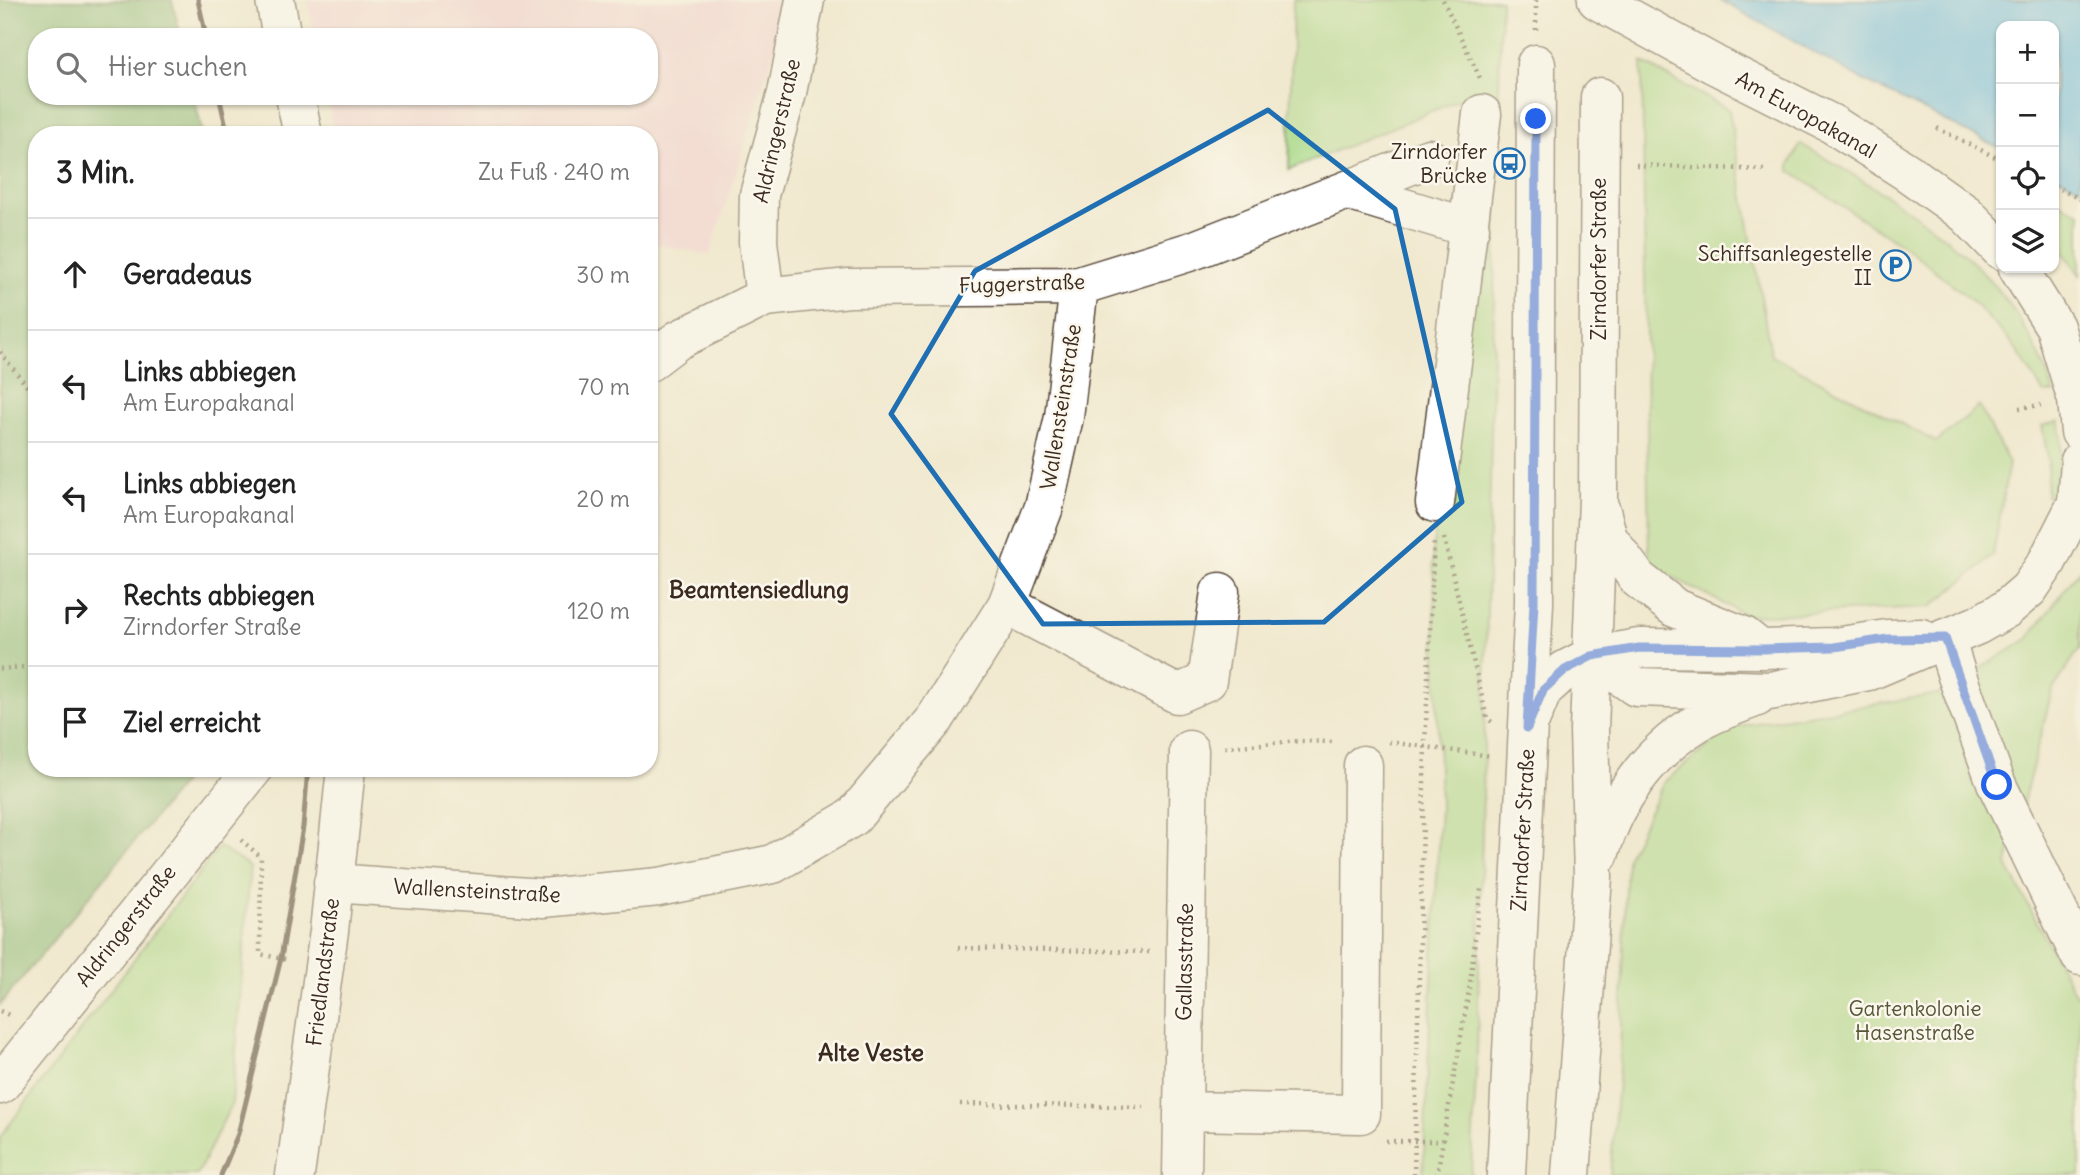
<!DOCTYPE html>
<html lang="de">
<head>
<meta charset="utf-8">
<style>
  body { margin:0; font-family:Delius,sans-serif; background:#f6f6f6; color:#222 }
  .controls { position:absolute; right:21px; top:21px; display:grid; overflow:hidden; border-radius:14px; box-shadow:0 2px 5px #0004 }
  .controls button { width:63px; height:63px; display:grid; place-items:center; padding:0; border:0; border-bottom:2px solid #e0e0e0; background:#fff; color:#222; font:35px sans-serif }
  .stop { position:absolute; width:21px; height:21px; margin:-16px; border:5px solid #2563eb; border-radius:50%; background:#fff }
  .stop.end { background:#2563eb; border-color:#fff; box-shadow:0 2px 7px #0008 }
  .list { margin:0; padding:0; list-style:none }
  h2 { display:flex; justify-content:space-between; align-items:center; height:91px; margin:0; padding:0 28px; font-size:30px }
  h2 small { font-size:23px; font-weight:400; color:#767676 }
  .list li { display:grid; grid-template-columns:46px 1fr auto; gap:21px; align-items:center; box-sizing:border-box; height:112px; padding:0 28px; border-top:2px solid #e0e0e0 }
  .list b { display:block; font-size:26px; white-space:nowrap }
  .list p { margin:0; font-size:23px; white-space:nowrap; color:#767676 }
  .list em { font-size:23px; font-style:normal; color:#767676 }
  .icon { flex:none; width:38px; height:38px; fill:none; stroke:currentColor; stroke-width:2; stroke-linecap:round; stroke-linejoin:round }
  .map { position:relative; flex:none; width:2080px; height:1175px; overflow:hidden }
  .search { position:absolute; background:#fff; box-shadow:0 2px 5px #0004; left:28px; top:28px; width:630px; height:77px; display:flex; align-items:center; gap:18px; box-sizing:border-box; padding:0 24px; border-radius:28px; color:#767676; font-size:26px }
  .panel { position:absolute; background:#fff; box-shadow:0 2px 5px #0004; left:28px; top:126px; width:630px; height:651px; border-radius:28px }
  .map>svg:first-child { display:block }
  .built { fill:#f6cfd6 }
  .green { fill:#a7d886; stroke:#718152; stroke-width:2 }
  .forest { fill:#85b873; stroke:#607148; stroke-width:2 }
  .water { fill:#6bbce6; stroke:#537382; stroke-width:2 }
  .lines { fill:none; stroke-linecap:round; stroke-linejoin:round }
  .minor-casing { stroke:#564739; stroke-width:41 }
  .major-casing { stroke:#564739; stroke-width:41 }
  .path { stroke:#564739; stroke-width:4.5; stroke-dasharray:2 5; stroke-linecap:butt }
  .minor { stroke:#fff; stroke-width:38 }
  .major { stroke:#fff; stroke-width:38 }
  .rail { stroke:#3b2a1e; stroke-width:5 }
  .route { stroke:#2563eb; stroke-width:9 }
  .marked { fill:none; stroke:#1f6fb2; stroke-width:5; stroke-linejoin:round }
  .labels { text-anchor:middle; stroke-width:5; stroke-linejoin:round; paint-order:stroke }
  .street-label { font-size:21px; fill:#3b2a1e; stroke:#fbf7ec }
  .poi-label { font-size:21px; fill:#3b2a1e; stroke:#fbf7ec; text-anchor:end }
  .park-label { font-size:21px; fill:#565638; stroke:#fbf7ec }
  .neighbourhood-label { font-size:23px; font-weight:bold; fill:#3b2a1e; stroke:#fbf7ec }
  .quarter-label { font-size:24px; font-weight:bold; fill:#3b2a1e; stroke:#fbf7ec }
</style>
</head>
<body>
<div class="map">
<svg width="2080" height="1175" viewBox="0 0 2080 1175">
  <rect width="100%" height="100%" fill="#fbf7ec"/>
  <filter id="ink" filterUnits="userSpaceOnUse"><feTurbulence type="fractalNoise" baseFrequency=".0143" numOctaves="2"/><feDisplacementMap in="SourceGraphic" scale="14" xChannelSelector="R" yChannelSelector="G"/><feConvolveMatrix kernelMatrix="1 2 1 2 8 2 1 2 1" color-interpolation-filters="sRGB"/></filter>
  <filter id="wash" filterUnits="userSpaceOnUse"><feTurbulence type="fractalNoise" baseFrequency=".00686" numOctaves="4" result="noise"/><feDisplacementMap in="SourceGraphic" scale="28" xChannelSelector="R" yChannelSelector="G"/><feGaussianBlur stdDeviation="1.57" result="paint"/><feColorMatrix in="noise" values="0 0 0 0 0 0 0 0 0 0 0 0 0 0 0 0 0 1.4 0 .05"/><feComposite in="paint" operator="in"/></filter>
  <g filter="url(#wash)">
    <rect width="100%" height="100%" fill="#f1e9cf"/>
    <path class="built" d="M308,0H790L710,255L649,243V135H334L327,96H649V37H315Z"/>
    <path class="green" d="M1293,0H1501L1477,1055L1471,1175H1423L1440,806L1433,552L1466,97L1289,170Z
      M1642,62L1729,110L1771,355L1936,442L1979,406L2009,463L1993,556L1931,607L1747,616L1649,565Z
      M1801,144C1911,209 2013,264 2054,393H2044L2012,343L1971,300L1912,252L1790,171V164Z
      M2054,200L2080,213V275L2054,239Z
      M2060,421C2062,446 2062,473 2054,498H2051L2046,495L2048,460L2042,426Z
      M2080,569V648L2052,691L2007,865L2075,994L2080,995V1175H1610L1620,1055L1627,858L1664,782L1731,727L1938,694L2028,639Z
      M219,847L250,867L232,1103L197,1175H0V1137Z"/>
    <path class="forest" d="M0,0H172L181,37H37V96H194L203,135H37V768H195L0,1005Z"/>
    <path class="water" d="M1720,0H2080V188L2054,175V26H2001V149L1863,80Z"/>
  </g>
  <g filter="url(#ink)">
    <g class="lines">
      <defs>
        <path id="minor" d="M1348,191L1470,228
          M765,297L758,242L759,195L787,93L805,0
          M649,362L678,340L765,297L849,288L1079,286L1192,251L1429,158
          M1435,503L1482,114
          M1007,605L1177,694L1207,681L1220,592
          M1945,638L1957,676L1997,785L2080,956
          M333,883L543,898L659,887L773,864L853,817L935,719L1007,605L1044,507L1064,417L1079,286
          M1183,1111L1361,1114L1363,765
          M295,1175L329,931L346,768
          M1182,1175L1189,750"/>
        <path id="major" d="M275,0L282,37
          M1597,0L1715,65L1832,124L1907,172L1966,214L2001,250
          M295,96L303,135
          M2018,268L2055,327L2077,400L2080,432
          M1601,511L1608,538L1638,579L1675,608L1744,636L1754,644
          M1592,656L1636,687L1770,691L1869,671L1978,625L2006,609L2029,589L2047,562L2077,503L2080,461
          M1531,719L1543,690L1565,670L1592,656L1639,648L1763,649L1834,647L1887,639L1921,638
          M1599,855C1615,800 1648,753 1697,723C1715,712 1737,705 1757,697
          M0,1085L254,768
          M1506,1175L1534,603L1536,64
          M1571,1175L1593,877L1589,730L1598,499L1600,97"/>
      </defs>
      <use href="#minor" class="minor-casing"/>
      <use href="#major" class="major-casing"/>
      <path class="path" d="M1443,0L1480,78
        M1536,0V31
        M1937,128L2001,160
        M1636,165L1765,170
        M2054,186L2080,199
        M0,352L37,399
        M2019,408L2041,405
        M1444,538L1487,718L1492,722
        M0,669L37,666
        M1389,742L1491,756
        M1225,747L1299,741L1335,742
        M241,840L261,857L260,954L288,960
        M958,948L1149,952
        M0,1011L11,1016
        M960,1104L1148,1107
        M1386,1141H1442
        M1414,1175L1425,746L1434,539
        M1437,1175L1470,984L1481,888"/>
      <use href="#minor" class="minor"/>
      <use href="#major" class="major"/>
      <path class="rail" d="M198,0L206,37
        M219,96L228,135
        M221,1175L238,1134L281,958L303,827L308,768"/>
    </g>
  </g>
  <g class="lines" filter="url(#ink)">
    <path class="route" d="M1536,119L1534,603L1527,728L1543,690L1565,670L1592,656L1639,648L1763,649L1834,647L1888,639L1945,638L1997,785"/>
  </g>
  <path d="M0 0H2080V1175H0ZM1268,110L1395,209L1462,502L1324,622L1043,624L891,414L975,271Z" fill="#f1e9cf" fill-opacity=".55" fill-rule="evenodd"/>
  <path class="marked" d="M1268,110L1395,209L1462,502L1324,622L1043,624L891,414L975,271Z"/>
  <defs>
    <symbol id="bus-ring" viewBox="-11 -11 22 22"><circle r="9.5" fill="#fbf7ec" stroke="#1f6fb2" stroke-width="1.5"/><path d="M-5-6H5V4H4V6H2V4H-2V6H-4V4H-5ZM-3.5-4V0h7V-4ZM-3.5 1.2v1.5H-2V1.2ZM2 1.2v1.5H3.5V1.2Z" fill="#1f6fb2"/></symbol>
    <symbol id="parking-ring" viewBox="-11 -11 22 22"><circle r="9.5" fill="#fbf7ec" stroke="#1f6fb2" stroke-width="1.5"/><path d="M-3.5-5.5H1a3.5 3.5 0 0 1 0 7H-1V5.5H-3.5ZM-1-3.4V-.6H.8a1.4 1.4 0 0 0 0-2.8Z" fill="#1f6fb2"/></symbol>
  </defs>
  <g fill-rule="evenodd">
    <use href="#bus-ring" x="1492" y="146" width="35" height="35"/>
    <use href="#parking-ring" x="1878" y="248" width="35" height="35"/>
  </g>
  <g class="labels">
    <g class="street-label">
      <text transform="translate(1806 115) rotate(29)" y="7">Am Europakanal</text>
      <text transform="translate(777 131) rotate(-77)" y="7">Aldringerstraße</text>
      <text transform="translate(1599 259) rotate(-90)" y="7">Zirndorfer Straße</text>
      <text transform="translate(1022 284) rotate(-2)" y="7">Fuggerstraße</text>
      <text transform="translate(1061 407) rotate(-81)" y="7">Wallensteinstraße</text>
      <text transform="translate(1523 830) rotate(-87)" y="7">Zirndorfer Straße</text>
      <text transform="translate(477 891) rotate(3)" y="7">Wallensteinstraße</text>
      <text transform="translate(126 926) rotate(-52)" y="7">Aldringerstraße</text>
      <text transform="translate(1185 962) rotate(-89)" y="7">Gallasstraße</text>
      <text transform="translate(323 972) rotate(-83)" y="7">Friedlandstraße</text>
    </g>
    <g class="poi-label">
      <text x="1487" y="159">Zirndorfer<tspan x="1487" dy="24">Brücke</tspan></text>
      <text x="1872" y="261">Schiffsanlegestelle<tspan x="1872" dy="24">II</tspan></text>
    </g>
    <g class="park-label">
      <text x="1915" y="1016">Gartenkolonie<tspan x="1915" dy="24">Hasenstraße</tspan></text>
    </g>
    <g class="neighbourhood-label">
      <text x="759" y="598">Beamtensiedlung</text>
    </g>
    <g class="quarter-label">
      <text x="871" y="1061">Alte Veste</text>
    </g>
  </g>
</svg>
<div class="controls">
<button>+</button>
<button>−</button>
<button><svg class="icon" aria-label="locate" viewBox="0 0 24 24"><circle cx="12" cy="12" r="6"/><path d="M12 2v4M12 18v4M2 12h4M18 12h4"/></svg></button>
<button><svg class="icon" aria-label="layers" viewBox="0 0 24 24"><path d="M12 4l9 5-9 5-9-5zM3 14l9 5 9-5"/></svg></button>
</div>
<div class="stop" style="left:1997px;top:785px"></div>
<div class="stop end" style="left:1536px;top:119px"></div>
<div class="search"><svg class="icon" aria-label="search" viewBox="0 0 24 24"><circle cx="10" cy="10" r="6"/><path d="M15 15l6 6"/></svg>Hier suchen</div>
<section class="panel">
<h2>3 Min.<small>Zu Fuß · 240 m</small></h2>
<ul class="list">
<li><svg class="icon" aria-label="ahead" viewBox="0 0 24 24"><path d="M12 20V5M6 11l6-6 6 6"/></svg><div><b>Geradeaus</b></div><em>30 m</em></li>
<li><svg class="icon" aria-label="left" viewBox="0 0 24 24"><path d="M17 20v-9H6M10 6l-5 5 5 5"/></svg><div><b>Links abbiegen</b><p>Am Europakanal</p></div><em>70 m</em></li>
<li><svg class="icon" aria-label="left" viewBox="0 0 24 24"><path d="M17 20v-9H6M10 6l-5 5 5 5"/></svg><div><b>Links abbiegen</b><p>Am Europakanal</p></div><em>20 m</em></li>
<li><svg class="icon" aria-label="right" viewBox="0 0 24 24"><path d="M7 20v-9h11M14 6l5 5-5 5"/></svg><div><b>Rechts abbiegen</b><p>Zirndorfer Straße</p></div><em>120 m</em></li>
<li><svg class="icon" aria-label="arrive" viewBox="0 0 24 24"><path d="M6 21V4h12l-3 4 3 4H6"/></svg><div><b>Ziel erreicht</b></div></li>
</ul>
</section>
</div>
</body>
</html>
